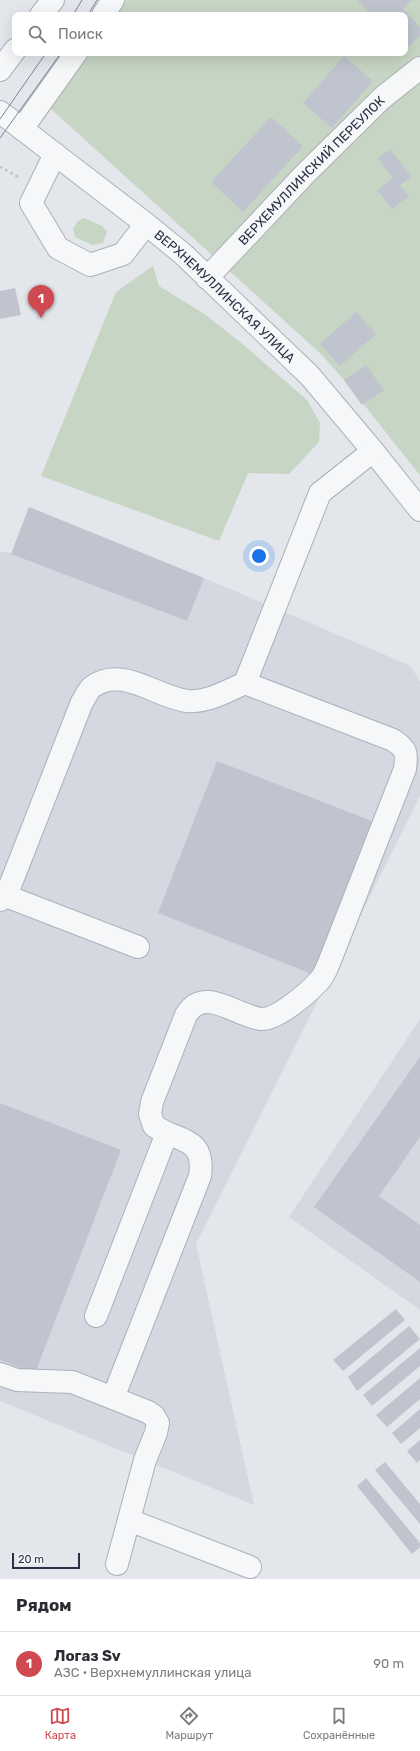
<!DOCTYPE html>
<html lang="ru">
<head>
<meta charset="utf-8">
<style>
  body { margin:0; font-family:Rubik,sans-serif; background:#f7f7f7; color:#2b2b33 }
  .scale { position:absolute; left:12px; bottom:10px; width:68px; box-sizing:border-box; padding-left:4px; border:2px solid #2b3144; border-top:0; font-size:11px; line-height:14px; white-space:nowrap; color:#2b3144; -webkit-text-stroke:3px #f3f5f8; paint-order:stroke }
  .you { position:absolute; left:259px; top:556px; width:14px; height:14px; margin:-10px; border:3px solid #fff; border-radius:50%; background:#1a73e8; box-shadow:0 0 0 6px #1a73e833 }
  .badge { display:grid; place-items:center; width:26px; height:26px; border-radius:50%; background:#cf4a50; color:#fff; font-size:13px; font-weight:700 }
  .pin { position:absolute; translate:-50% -33px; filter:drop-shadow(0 1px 2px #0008) }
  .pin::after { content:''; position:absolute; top:21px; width:14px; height:12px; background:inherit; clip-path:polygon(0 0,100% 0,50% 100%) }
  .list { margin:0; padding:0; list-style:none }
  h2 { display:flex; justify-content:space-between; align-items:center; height:52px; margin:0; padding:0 16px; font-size:17px }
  h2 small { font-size:13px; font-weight:400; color:#7c7c81 }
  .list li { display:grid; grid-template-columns:26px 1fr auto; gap:12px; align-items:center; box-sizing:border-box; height:64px; padding:0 16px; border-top:1px solid #e1e1e2 }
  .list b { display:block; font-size:15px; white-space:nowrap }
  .list p { margin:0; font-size:13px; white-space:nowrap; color:#7c7c81 }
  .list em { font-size:13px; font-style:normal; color:#7c7c81 }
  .icon { flex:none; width:22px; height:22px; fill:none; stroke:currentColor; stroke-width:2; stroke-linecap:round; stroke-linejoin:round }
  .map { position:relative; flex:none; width:420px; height:1579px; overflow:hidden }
  .search { position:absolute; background:#fff; box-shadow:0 4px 16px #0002; left:12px; right:12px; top:12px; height:44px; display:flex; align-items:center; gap:10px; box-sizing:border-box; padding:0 14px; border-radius:8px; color:#7c7c81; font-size:15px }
  .sheet { height:116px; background:#fff }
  nav { display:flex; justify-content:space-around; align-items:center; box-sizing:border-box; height:56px; border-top:1px solid #e1e1e2; background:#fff; font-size:11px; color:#7c7c81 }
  nav a { display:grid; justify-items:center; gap:2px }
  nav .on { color:#cf4a50 }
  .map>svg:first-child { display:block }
  .built { fill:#d5d8e0 }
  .green { fill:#c7d5c4 }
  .building { fill:#c0c4ce }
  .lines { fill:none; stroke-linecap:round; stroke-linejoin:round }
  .minor-casing { stroke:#acb0b9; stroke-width:24 }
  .path { stroke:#c1c4ca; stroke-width:2.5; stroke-dasharray:3 3; stroke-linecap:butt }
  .minor { stroke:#f6f7f9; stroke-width:22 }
  .tram { stroke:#7d8395; stroke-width:1 }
  .labels { text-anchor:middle; stroke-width:3.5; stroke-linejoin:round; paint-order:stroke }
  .street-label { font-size:13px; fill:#2b3144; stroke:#f3f5f8 }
</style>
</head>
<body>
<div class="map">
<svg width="420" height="1579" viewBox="0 0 420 1579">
  <rect width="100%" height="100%" fill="#e3e6eb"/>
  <path class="built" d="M29,507L204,578L411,666L420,682V796L196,1244L254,1505L0,1401V552L12,553Z
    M420,1019V1310L289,1217Z"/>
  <path class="green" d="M126,0H420V475C387,435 356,392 321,354L51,109L90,53H405V15H116Z
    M84,218L102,226L107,232L103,243L92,245L75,237L73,229L78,221Z
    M153,266L159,286L206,315L240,342L307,400L320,423L319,442L289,474L248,473L219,541L41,476L116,292Z"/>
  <path class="building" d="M357,0H412L403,9L420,27V36L406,49L405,15H372Z
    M344,56L373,81L332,128L303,103Z
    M271,117L303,146L243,212L211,182Z
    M390,149L411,177L400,185L409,196L392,209L377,190L393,178L378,158Z
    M15,288L21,315L0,319V291Z
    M356,312L376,334L340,366L320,344Z
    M366,365L384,390L362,405L344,380Z
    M29,507L204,578L187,621L11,554Z
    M217,761L372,821L312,974L158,913Z
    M420,1057V1137L379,1196L420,1225V1282L314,1207Z
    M0,1103L121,1150L35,1373L0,1360Z
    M396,1309L405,1320L343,1371L333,1360Z
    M409,1326L420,1339L357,1391L348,1377Z
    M420,1348V1366L372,1406L363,1395Z
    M420,1378V1399L387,1427L376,1415Z
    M420,1409V1428L401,1444L392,1433Z
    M420,1440V1460L417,1463L407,1451Z
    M385,1462L420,1504V1524L375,1470Z
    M366,1478L420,1543V1547L412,1554L357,1486Z"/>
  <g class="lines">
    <defs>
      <g id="minor">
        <path d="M41,15L53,0"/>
        <path d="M103,15L113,0"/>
        <path d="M0,70L15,50"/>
        <path id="s1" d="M0,112L146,224L183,254L310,376L373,451L420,510"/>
        <path d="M22,129L76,53"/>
        <path d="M55,154L31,203L58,248L90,265L123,254L146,224"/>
        <path id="s2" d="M207,278L304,175L382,98L420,68"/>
        <path d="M6,896L138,947"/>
        <path d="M0,900L6,896L82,702C85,698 88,690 92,687C122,665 156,697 187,701C207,703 227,691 245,683"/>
        <path d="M96,1316L167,1133L154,1126L150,1114L152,1102L186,1015C204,985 236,1016 261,1019C277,1020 308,993 319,981C324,976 326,970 329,963L405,769C407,753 407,749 393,740L245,683L320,493L373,451"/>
        <path d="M0,1374L17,1380L72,1382L113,1398"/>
        <path d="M129,1520L250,1567"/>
        <path d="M117,1564L145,1460L156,1433L158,1423L154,1416L148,1412L113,1398L200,1176C204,1146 192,1143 167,1133"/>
      </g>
    </defs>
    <use href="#minor" class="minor-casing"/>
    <path class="path" d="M0,168L1,167L18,177"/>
    <use href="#minor" class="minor"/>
    <path class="tram" d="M73,15L82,0
      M88,15L97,0
      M0,119L46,53
      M0,138L61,53"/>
  </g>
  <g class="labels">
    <g class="street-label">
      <text dy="5" stroke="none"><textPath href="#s2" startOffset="150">ВЕРХЕМУЛЛИНСКИЙ ПЕРЕУЛОК</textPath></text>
      <text dy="5" stroke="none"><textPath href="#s1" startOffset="291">ВЕРХНЕМУЛЛИНСКАЯ УЛИЦА</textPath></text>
    </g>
  </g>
</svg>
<div class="scale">20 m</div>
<div class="you"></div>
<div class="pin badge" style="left:41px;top:318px">1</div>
<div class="search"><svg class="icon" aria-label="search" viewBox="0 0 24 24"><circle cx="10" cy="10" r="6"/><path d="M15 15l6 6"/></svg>Поиск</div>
</div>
<section class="sheet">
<h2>Рядом<small></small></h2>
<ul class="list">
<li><span class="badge">1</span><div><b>Логаз Sv</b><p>АЗС · Верхнемуллинская улица</p></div><em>90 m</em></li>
</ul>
</section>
<nav>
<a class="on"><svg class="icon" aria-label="map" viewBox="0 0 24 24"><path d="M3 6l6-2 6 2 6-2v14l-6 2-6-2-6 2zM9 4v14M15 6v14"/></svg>Карта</a>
<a><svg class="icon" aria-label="directions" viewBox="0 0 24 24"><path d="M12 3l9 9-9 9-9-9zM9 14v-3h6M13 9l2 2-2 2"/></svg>Маршрут</a>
<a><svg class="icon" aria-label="saved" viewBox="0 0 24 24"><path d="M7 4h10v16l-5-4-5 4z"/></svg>Сохранённые</a>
</nav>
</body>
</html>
